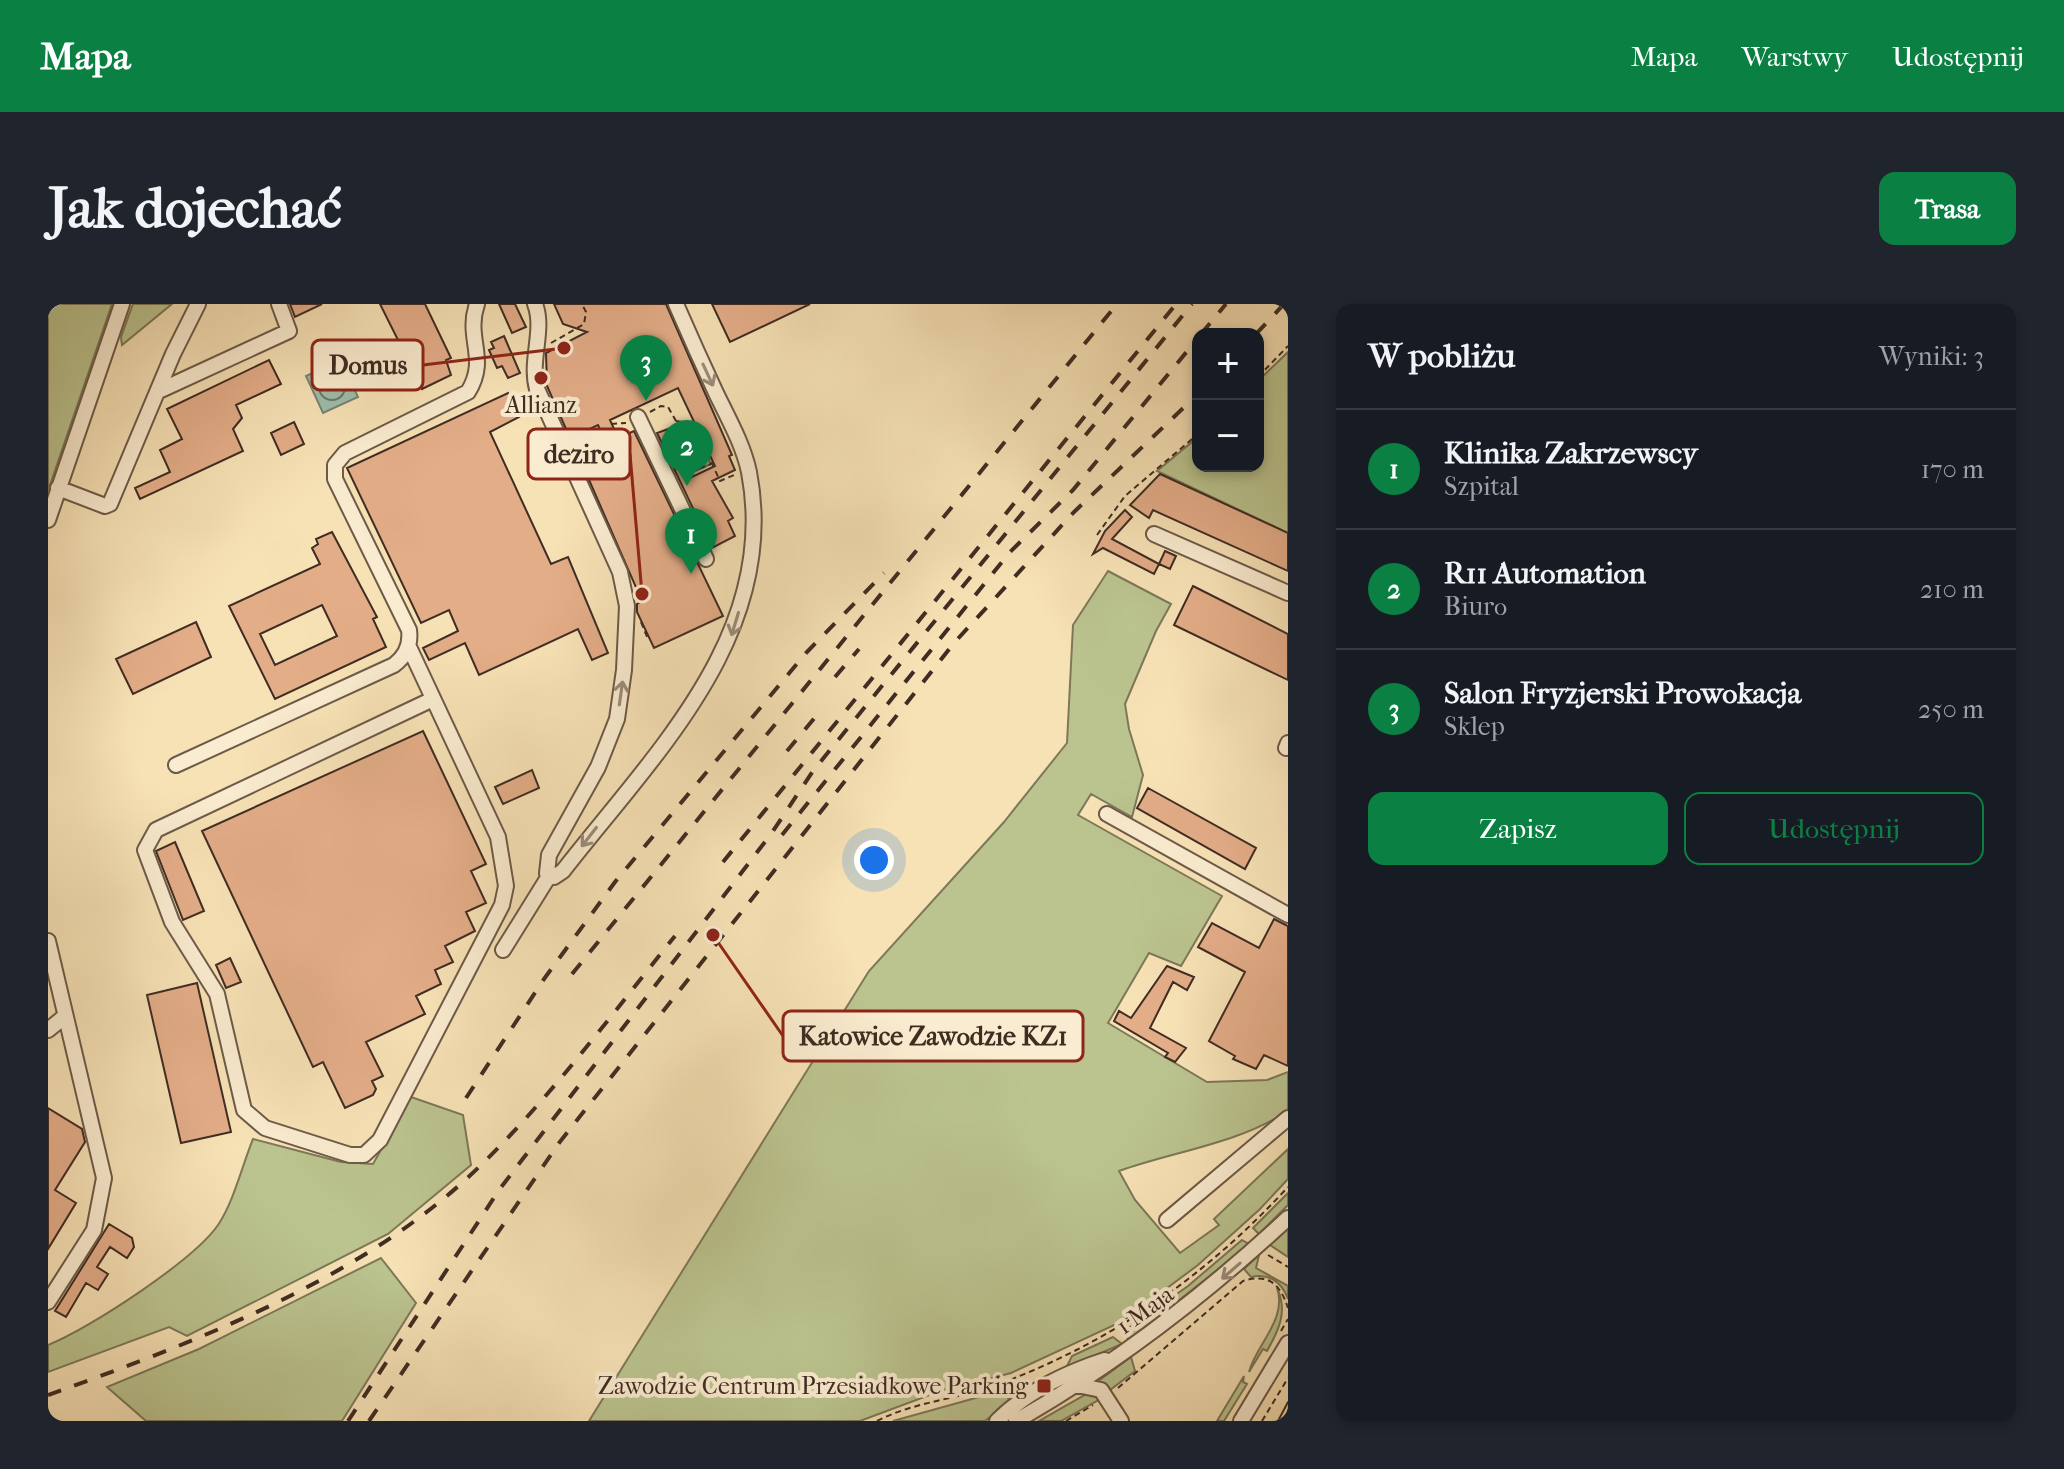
<!DOCTYPE html>
<html lang="pl">
<head>
<meta charset="utf-8">
<style>
  body { margin:0; font-family:"IM FELL French Canon",serif; background:#20242c; color:#f1f3f6 }
  .controls { position:absolute; right:24px; top:24px; display:grid; overflow:hidden; border-radius:16px; box-shadow:0 4px 12px #0003 }
  .controls button { width:72px; height:72px; display:grid; place-items:center; padding:0; border:0; border-bottom:2px solid #363941; background:#171b24; color:#f1f3f6; font:40px sans-serif }
  .you { position:absolute; left:826px; top:556px; width:28px; height:28px; margin:-20px; border:6px solid #fff; border-radius:50%; background:#1a73e8; box-shadow:0 0 0 12px #1a73e833 }
  .badge { display:grid; place-items:center; width:52px; height:52px; border-radius:50%; background:#0b8043; color:#fff; font-size:26px; font-weight:700 }
  .pin { position:absolute; translate:-50% -66px; filter:drop-shadow(0 2px 4px #0008) }
  .pin::after { content:''; position:absolute; top:42px; width:28px; height:24px; background:inherit; clip-path:polygon(0 0,100% 0,50% 100%) }
  .list { margin:0; padding:0; list-style:none }
  h2 { display:flex; justify-content:space-between; align-items:center; height:104px; margin:0; padding:0 32px; font-size:34px }
  h2 small { font-size:26px; font-weight:400; color:#9ea1a6 }
  .list li { display:grid; grid-template-columns:52px 1fr auto; gap:24px; align-items:center; box-sizing:border-box; height:120px; padding:0 32px; border-top:2px solid #363941 }
  .list b { display:block; font-size:30px; white-space:nowrap }
  .list p { margin:0; font-size:26px; white-space:nowrap; color:#9ea1a6 }
  .list em { font-size:26px; font-style:normal; color:#9ea1a6 }
  .actions { display:flex; gap:16px; padding:24px 32px }
  .actions a { flex:1; padding:18px 0; border:2px solid #0b8043; border-radius:16px; text-align:center; font-size:28px; color:#0b8043 }
  .actions .main { background:#0b8043; color:#fff }
  .map { position:relative; flex:none; width:1240px; height:1117px; overflow:hidden; border-radius:16px }
  header { display:flex; align-items:center; gap:48px; box-sizing:border-box; height:112px; padding:0 40px; background:#0b8043; color:#fff }
  header strong { font-size:38px }
  nav { display:flex; gap:44px; margin-inline-start:auto; font-size:28px }
  .intro { display:flex; align-items:center; justify-content:space-between; box-sizing:border-box; height:192px; padding:0 48px }
  h1 { margin:0; font-size:56px }
  .button { padding:20px 36px; border-radius:16px; background:#0b8043; color:#fff; font-size:28px; font-weight:700 }
  main { display:flex; gap:48px; padding:0 48px }
  aside { flex:1; background:#171b24; border-radius:16px; box-shadow:0 4px 12px #0003 }
  .map>svg:first-child { display:block }
  .green { fill:#bbc48f; stroke:#7d7859; stroke-width:2 }
  .water { fill:#9dbeac; stroke:#778475; stroke-width:2 }
  .lines { fill:none; stroke-linecap:round; stroke-linejoin:round }
  .shore { stroke:#6e7568; stroke-width:2 }
  .building { fill:#e3ad88; stroke:#3f2c23; stroke-width:2; fill-rule:evenodd }
  .minor-casing { stroke:#6d5a48; stroke-width:18 }
  .path { stroke:#3f2c23; stroke-width:2; stroke-dasharray:6 4; stroke-linecap:butt }
  .minor { stroke:#faecd0; stroke-width:14 }
  .tram { stroke:#3f2c23; stroke-width:2 }
  .rail { stroke:#3f2c23; stroke-width:4; stroke-dasharray:14 14; stroke-linecap:butt }
  .oneway { stroke:#9c8c7a }
  .poi-dot { fill:#8f2418; stroke:#faecd0; stroke-width:3 }
  .labels { text-anchor:middle; stroke-width:8; stroke-linejoin:round; paint-order:stroke }
  .poi-label { font-size:24px; fill:#3f2c23; stroke:#faecd0 }
  .street-label { font-size:24px; fill:#3f2c23; stroke:#faecd0 }
  .leader { fill:none; stroke:#8f2418; stroke-width:3 }
  .callout-dot { fill:#8f2418; stroke:#faecd0; stroke-width:3 }
  .callout { fill:#faecd0; stroke:#8f2418; stroke-width:3 }
  .callout-label { font-size:26px; text-anchor:middle; font-weight:bold; fill:#3f2c23 }
</style>
</head>
<body>
<header>
<strong>Mapa</strong>
<nav><a>Mapa</a><a>Warstwy</a><a>Udostępnij</a></nav>
</header>
<div class="intro"><h1>Jak dojechać</h1><a class="button">Trasa</a></div>
<main>
<div class="map">
<svg width="1240" height="1117" viewBox="0 0 1240 1117">
  <rect width="100%" height="100%" fill="#f7e2b6"/>
  <filter id="stains"><feTurbulence type="fractalNoise" baseFrequency=".0025" numOctaves="4"/><feColorMatrix values="0 0 0 0 .2 0 0 0 0 .09 0 0 0 0 .02 0 0 0 .5 -.17"/></filter>
  <radialGradient id="worn" r=".72"><stop offset=".6" stop-color="#630" stop-opacity="0"/><stop offset="1" stop-color="#630" stop-opacity=".3"/></radialGradient>
  <path class="green" d="M0,0H64L0,187Z
    M85,0H124L74,41L73,33Z
    M1240,48V229L1109,167L1150,133V162H1210V77Z
    M645,121L663,160L643,169L624,130Z
    M1060,267L1123,300L1108,327L1077,400L1081,425L1095,471L1084,513L1043,490L1030,511L1174,592L1133,662L1101,649L1060,719L1159,778L1219,776L1240,768V807C1189,840 1127,847 1071,867L1087,896L1132,949L1171,921L1166,915L1240,845V875L1212,905L1150,961L1075,1017L963,1069L887,1089L812,1117H541L821,667L956,518L1019,439L1025,321Z
    M363,793L415,811L423,861L340,930L139,1032L121,1023L0,1068V1041C41,1025 146,956 170,921C186,897 194,862 205,835L293,858L325,860Z
    M1240,889V901L1211,930L1205,924Z
    M1240,924V953L1222,941Z
    M1194,936L1201,940L1192,948L1081,1036L1077,1031L1082,1023L1140,982Z
    M1211,951L1208,964L1240,982V995C1234,978 1221,969 1203,973L1196,965Z
    M333,954L368,999L294,1117H98L59,1083L151,1045Z
    M1229,984C1240,1007 1231,1026 1219,1047L1215,1045L1201,1068C1207,1042 1240,1015 1229,984Z
    M1065,1033L1074,1040L1018,1064L1024,1052Z
    M1083,1053L1087,1067L1062,1086L1049,1078Z
    M1196,1072L1195,1078L1199,1080L1176,1117H1169Z
    M949,1088H956L962,1097L937,1117H845Z
    M1042,1088L1054,1094L1013,1117H991Z"/>
  <path class="water" d="M293,56L310,93L275,109L258,72Z"/>
  <g class="lines">
    <path class="shore" d="M271 83a13 13 0 1 1 26 0a13 13 0 1 1-26 0Z"/>
  </g>
  <path class="building" d="M242,0H274L247,13Z
    M332,0H377L403,54L398,56L403,71L374,85L372,79L357,86L347,65L361,58Z
    M451,0H467L478,23L464,29Z
    M506,0H618L684,151L681,152L687,166L664,177L685,214L680,217L687,232L664,244L609,129L620,125L642,174L667,162L630,84L562,116L570,134L586,127L675,312L606,344L589,308V300L594,297L531,153L559,140L550,121L522,134L499,82L498,49L539,28L515,20Z
    M664,0H762L682,38Z
    M456,32L472,69L460,74L454,62L449,64L441,46L446,44L443,38Z
    M221,56L233,80L188,101L194,114L185,125L195,147L92,195L87,184L122,168L112,146L134,135L119,105Z
    M460,89L471,113L442,128L503,260L520,253L560,349L544,356L530,325L431,371L417,339L381,356L375,344L410,327L401,306L373,319L299,164Z
    M246,118L256,140L233,151L223,129Z
    M1112,170L1240,229V267L1105,206L1101,214L1082,201Z
    M1077,206L1084,213L1064,235L1111,260L1106,270L1055,244L1045,250L1057,227Z
    M284,228L329,313L325,315L338,343L227,395L181,302L272,260L264,244L270,240L268,235ZM274,301L289,332L227,361L212,330Z
    M1117,247L1128,252L1122,265L1111,260Z
    M1145,282L1240,330V376L1126,321Z
    M148,318L163,353L85,390L68,355Z
    M375,427L438,560L423,567L438,599L418,608L427,627L397,642L405,658L387,666L393,680L368,692L377,710L318,738L335,772L324,777L328,785L325,791L297,804L275,758L265,763L154,527Z
    M484,466L491,484L455,500L447,483Z
    M1100,484L1208,544L1197,565L1089,504Z
    M127,538L156,607L135,616L108,547Z
    M1226,615L1240,622V762L1216,751L1208,765L1185,755L1187,752L1161,737L1197,668L1150,643L1164,619L1211,644Z
    M182,654L193,678L178,684L168,661Z
    M1119,662L1146,673L1139,686L1125,678L1102,724L1138,744L1127,758L1117,753L1120,749L1066,717L1071,707L1083,714Z
    M149,679L183,828L133,839L99,691Z
    M0,804L34,825L37,838L7,886L28,899L0,945Z
    M61,920L84,934L86,943L79,954L62,943L49,963L60,970L50,986L38,979L18,1013L7,1007Z"/>
  <g class="lines">
    <defs>
      <path id="minor" d="M487,0C497,26 481,57 489,85L572,268L579,302L576,366L569,415L550,463L501,551L499,569L506,573L515,567C606,450 732,330 701,168C695,140 680,114 668,89C654,59 641,30 628,0
        M113,86L241,27L231,0
        M590,113L658,255
        M10,184L57,202L62,200L125,50L150,0
        M0,216L74,0
        M1106,230L1240,289
        M361,343L450,533L458,582L454,601L332,836L316,851H302L217,824L196,806L169,690L124,618L97,546L108,526L385,395
        M1238,444L1240,439
        M128,461L346,361C358,352 363,341 361,326L287,175V161L297,149L420,88C441,54 417,35 429,0
        M1059,510L1240,611
        M0,637L56,874L46,926L0,998
        M455,646L501,572
        M0,726L16,713
        M1119,916L1240,814
        M1029,1081L1053,1086L1073,1117
        M949,1117C979,1087 1017,1069 1057,1056
        M968,1117C1068,1060 1156,992 1240,914
        M1193,1117L1240,1039"/>
    </defs>
    <use href="#minor" class="minor-casing"/>
    <path class="path" d="M503,39L536,20L538,8L534,0
      M1210,73L1240,42
      M602,108L613,102L620,103L628,117L623,130L641,167L635,170
      M628,117L646,120L672,177L686,171
      M563,120L578,119
      M567,129L573,122
      M532,142L548,133L556,135
      M642,168L663,160
      M1049,231L1077,192L1150,130
      M593,318L600,335
      M1220,951L1240,963
      M1233,1027L1240,1015
      M1070,1084L1195,977C1221,969 1232,980 1240,1004
      M829,1117C868,1097 912,1095 951,1080C1064,1038 1159,971 1240,883
      M1018,1117L1045,1101
      M1214,1117L1240,1074"/>
    <use href="#minor" class="minor"/>
    <path class="tram" d="M1230,1117L1240,1098"/>
    <path class="rail" d="M1153,30L1178,0
      M1208,30L1236,0
      M787,373L811,345
      M739,447L769,411
      M734,531L962,248L1025,186L1150,34
      M675,558L1128,0
      M524,670L1069,0
      M418,794L496,675L567,578L758,349L836,269
      M0,1091C148,1038 317,974 431,863C503,793 564,710 627,632
      M300,1117L451,886L723,530L765,467L1144,0
      M321,1117L511,839L906,339L1026,208L1150,90"/>
  </g>
  <defs><path id="oneway-shaft" d="M-6 0H5M1.5-3L5.5 0L1.5 3" fill="none" stroke-width="1.6" stroke-linecap="round" stroke-linejoin="round" transform="scale(2)"/></defs>
  <g class="oneway">
    <use href="#oneway-shaft" transform="translate(660 71) rotate(65)"/>
    <use href="#oneway-shaft" transform="translate(687 320) rotate(107)"/>
    <use href="#oneway-shaft" transform="translate(573 389) rotate(-82)"/>
    <use href="#oneway-shaft" transform="translate(541 533) rotate(128)"/>
    <use href="#oneway-shaft" transform="translate(1183 967) rotate(139)"/>
  </g>
  <g class="poi-dot">
    <circle cx="493" cy="74" r="8"/>
    <rect x="988" y="1074" width="16" height="16" rx="4"/>
  </g>
  <g class="labels">
    <g class="poi-label">
      <text x="493" y="109">Allianz</text>
      <text x="980" y="1090" text-anchor="end">Zawodzie Centrum Przesiadkowe Parking</text>
    </g>
    <g class="street-label">
      <text transform="translate(1097 1006) rotate(-36)" y="8">1 Maja</text>
    </g>
  </g>
  <path class="leader" d="M516 44L375 61M594 290L582 150M665 631L735 732"/>
  <g class="callout-dot">
    <circle cx="516" cy="44" r="8"/>
    <circle cx="594" cy="290" r="8"/>
    <circle cx="665" cy="631" r="8"/>
  </g>
  <g class="callout">
    <rect x="264" y="36" width="111" height="50" rx="8"/>
    <rect x="480" y="125" width="102" height="50" rx="8"/>
    <rect x="735" y="707" width="300" height="50" rx="8"/>
  </g>
  <g class="callout-label">
    <text x="320" y="70">Domus</text>
    <text x="531" y="159">deziro</text>
    <text x="885" y="741">Katowice Zawodzie KZ1</text>
  </g>
  <rect width="100%" height="100%" filter="url(#stains)"/>
  <rect width="100%" height="100%" fill="url(#worn)"/>
</svg>
<div class="controls">
<button>+</button>
<button>−</button>
</div>
<div class="you"></div>
<div class="pin badge" style="left:643px;top:270px">1</div>
<div class="pin badge" style="left:639px;top:182px">2</div>
<div class="pin badge" style="left:598px;top:97px">3</div>
</div>
<aside>
<h2>W pobliżu<small>Wyniki: 3</small></h2>
<ul class="list">
<li><span class="badge">1</span><div><b>Klinika Zakrzewscy</b><p>Szpital</p></div><em>170 m</em></li>
<li><span class="badge">2</span><div><b>R11 Automation</b><p>Biuro</p></div><em>210 m</em></li>
<li><span class="badge">3</span><div><b>Salon Fryzjerski Prowokacja</b><p>Sklep</p></div><em>250 m</em></li>
</ul>
<div class="actions"><a class="main">Zapisz</a><a>Udostępnij</a></div>
</aside>
</main>
</body>
</html>
